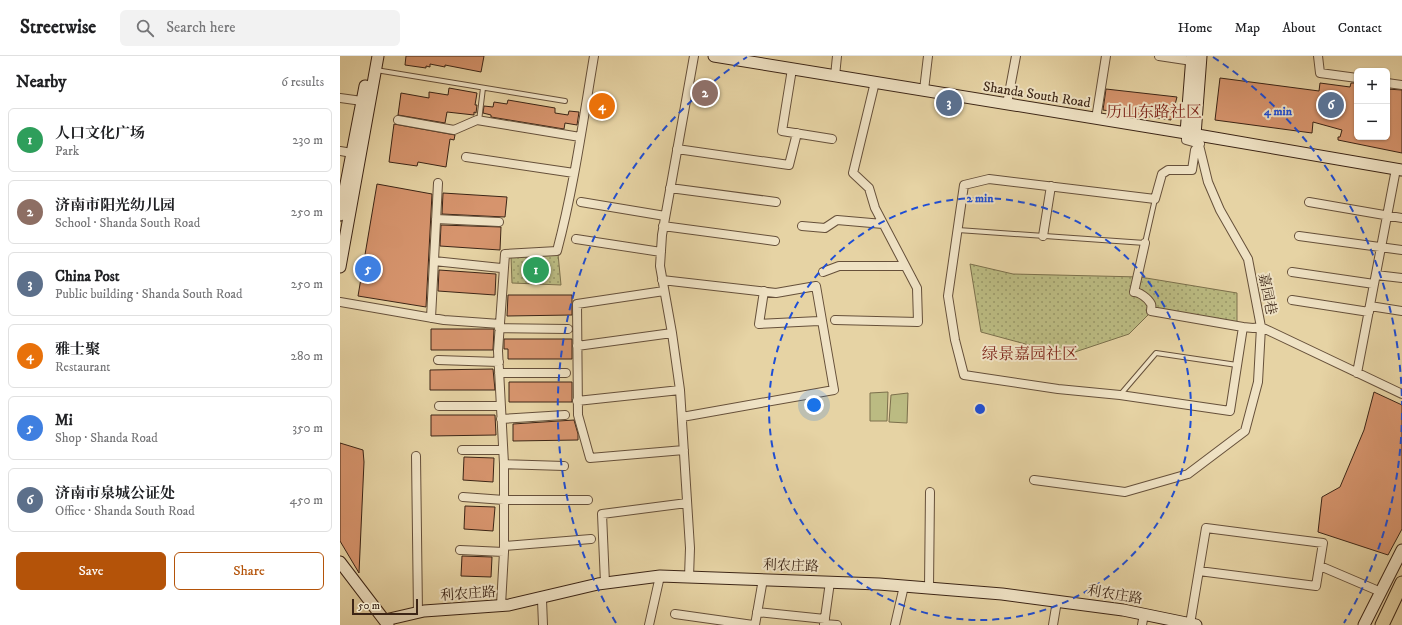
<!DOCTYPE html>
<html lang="en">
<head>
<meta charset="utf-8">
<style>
  body { margin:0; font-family:"IM FELL DW Pica","Noto Serif SC",serif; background:#f2f2f2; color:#202124 }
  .controls { position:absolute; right:12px; top:12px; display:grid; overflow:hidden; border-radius:6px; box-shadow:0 1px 3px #0004 }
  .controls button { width:36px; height:36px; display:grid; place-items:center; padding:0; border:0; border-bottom:1px solid #e0e0e0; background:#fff; color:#202124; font:20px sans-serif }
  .scale { position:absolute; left:12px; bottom:10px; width:66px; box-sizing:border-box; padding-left:4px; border:2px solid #3c2516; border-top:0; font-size:11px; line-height:14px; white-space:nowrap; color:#3c2516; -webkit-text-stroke:3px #efe2c4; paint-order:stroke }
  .you { position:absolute; left:474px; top:349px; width:14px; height:14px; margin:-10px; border:3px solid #fff; border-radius:50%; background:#1a73e8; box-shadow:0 0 0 6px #1a73e833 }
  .badge { display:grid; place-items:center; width:26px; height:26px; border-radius:50%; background:#b45309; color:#fff; font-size:13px; font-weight:700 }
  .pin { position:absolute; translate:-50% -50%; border:2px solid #fff; box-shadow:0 1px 4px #0006 }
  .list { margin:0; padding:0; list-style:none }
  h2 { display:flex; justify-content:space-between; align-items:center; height:52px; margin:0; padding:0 16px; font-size:17px }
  h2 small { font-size:13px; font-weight:400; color:#757577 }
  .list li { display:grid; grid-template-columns:26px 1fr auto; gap:12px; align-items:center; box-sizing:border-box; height:64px; margin:0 8px 8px; padding:0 8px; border:1px solid #e0e0e0; border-radius:6px }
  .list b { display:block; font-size:15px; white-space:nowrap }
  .list p { margin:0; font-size:13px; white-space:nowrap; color:#757577 }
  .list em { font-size:13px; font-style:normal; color:#757577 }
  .actions { display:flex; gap:8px; padding:12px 16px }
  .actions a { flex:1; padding:9px 0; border:1px solid #b45309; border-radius:6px; text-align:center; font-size:14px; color:#b45309 }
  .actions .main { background:#b45309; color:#fff }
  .icon { flex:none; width:22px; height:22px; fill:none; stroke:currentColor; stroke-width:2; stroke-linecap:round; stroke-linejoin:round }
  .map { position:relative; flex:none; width:1062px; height:569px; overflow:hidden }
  header { display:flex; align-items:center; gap:24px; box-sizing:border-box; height:56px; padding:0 20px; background:#fff; border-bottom:1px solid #e0e0e0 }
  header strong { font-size:19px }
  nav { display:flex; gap:22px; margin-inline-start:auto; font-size:14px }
  .search { width:280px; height:36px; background:#f2f2f2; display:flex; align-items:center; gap:10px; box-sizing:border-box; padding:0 14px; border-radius:6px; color:#757577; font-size:15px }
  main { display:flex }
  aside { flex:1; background:#fff }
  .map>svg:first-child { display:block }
  .grass { fill:#bbbb82; stroke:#7c704c }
  .park { fill:url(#park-dots); stroke:#7c704c }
  .building { fill:#d6946d; stroke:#3c2516 }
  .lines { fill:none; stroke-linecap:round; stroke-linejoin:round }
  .lane-casing { stroke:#66503a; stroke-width:6 }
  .street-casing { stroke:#66503a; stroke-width:10 }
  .secondary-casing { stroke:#3c2516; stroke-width:13 }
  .primary-casing { stroke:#3c2516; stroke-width:15 }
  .lane { stroke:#efe2c4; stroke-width:4 }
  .street { stroke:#efe2c4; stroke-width:8 }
  .secondary { stroke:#efe2c4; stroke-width:11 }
  .primary { stroke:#e6d3a4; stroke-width:13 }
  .ring { fill:none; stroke:#1d4ed8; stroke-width:2; stroke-dasharray:7 5 }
  .labels { text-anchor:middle; stroke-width:4; stroke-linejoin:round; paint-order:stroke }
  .street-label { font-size:14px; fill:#3c2516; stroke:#efe2c4 }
  .quarter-label { font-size:16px; fill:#7a1f14; stroke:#efe2c4 }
  .centre { fill:#1d4ed8; stroke:#efe2c4; stroke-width:2 }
  .ring-label { font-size:12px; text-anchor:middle; font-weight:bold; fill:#1d4ed8; stroke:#efe2c4; stroke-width:4; stroke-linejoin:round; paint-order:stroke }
</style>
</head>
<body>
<header>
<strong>Streetwise</strong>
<div class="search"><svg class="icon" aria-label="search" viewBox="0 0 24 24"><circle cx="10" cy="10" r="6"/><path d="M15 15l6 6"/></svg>Search here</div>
<nav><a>Home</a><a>Map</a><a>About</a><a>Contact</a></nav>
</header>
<main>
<aside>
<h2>Nearby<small>6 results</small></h2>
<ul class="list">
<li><span class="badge" style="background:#2e9e5b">1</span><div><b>人口文化广场</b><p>Park</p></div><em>230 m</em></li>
<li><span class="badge" style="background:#8d6e63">2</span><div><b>济南市阳光幼儿园</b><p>School · Shanda South Road</p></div><em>250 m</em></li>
<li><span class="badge" style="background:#5c6f8a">3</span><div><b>China Post</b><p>Public building · Shanda South Road</p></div><em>250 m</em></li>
<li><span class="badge" style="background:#e8710a">4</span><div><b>雅士聚</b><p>Restaurant</p></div><em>280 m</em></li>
<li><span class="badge" style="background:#3f7fe0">5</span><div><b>Mi</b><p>Shop · Shanda Road</p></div><em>350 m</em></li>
<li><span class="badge" style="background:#5c6f8a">6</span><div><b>济南市泉城公证处</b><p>Office · Shanda South Road</p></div><em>450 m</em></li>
</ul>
<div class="actions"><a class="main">Save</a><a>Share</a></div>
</aside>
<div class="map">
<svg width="1062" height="569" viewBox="0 0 1062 569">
  <defs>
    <pattern id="park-dots" width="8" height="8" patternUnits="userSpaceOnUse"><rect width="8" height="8" fill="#bbbb82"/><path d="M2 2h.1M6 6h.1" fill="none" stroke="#999869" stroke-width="1.8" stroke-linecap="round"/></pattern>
  </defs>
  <rect width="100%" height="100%" fill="#e6d3a4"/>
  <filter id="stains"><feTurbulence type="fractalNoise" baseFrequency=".005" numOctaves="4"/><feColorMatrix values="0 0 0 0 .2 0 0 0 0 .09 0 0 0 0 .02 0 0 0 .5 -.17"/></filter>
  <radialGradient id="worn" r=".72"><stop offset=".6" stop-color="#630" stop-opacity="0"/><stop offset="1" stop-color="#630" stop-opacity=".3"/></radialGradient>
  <path class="grass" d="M548,336L547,365H530V337Z
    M568,337L567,367L549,366L551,339Z"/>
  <path class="park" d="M218,198L221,229L172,227L171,200Z
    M630,208L673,218L800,221L897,237V270L811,256L789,278L726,299L641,276Z"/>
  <path class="building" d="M66,0H144L141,16L105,9V11L90,8V11L86,10V12L65,9Z
    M880,22L979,35L980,27L1010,31L1011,27H1017V81H1047V33L1062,34V97L998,84V81H1000L1002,74L973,66L972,77L875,64Z
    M109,32L137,37L135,49H137L136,57L134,56V59L107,56L105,67L58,59L61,37L89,42V36L108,39Z
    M766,33L837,41L831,64L763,54Z
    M168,44L215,52V57L228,59L229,55L239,56L237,69L225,67L224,73L151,61V59L143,57L144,50L153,51L154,46L167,48Z
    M54,68L115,79L114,84L110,83L106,111L78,106L77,110L49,106Z
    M37,128L92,138L86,251L18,240Z
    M103,137L167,141L165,161L102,158Z
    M101,169L161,171L160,194L100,190Z
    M99,214L156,218L155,239L98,235Z
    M168,239H232V259L167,260Z
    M91,273H154L153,294H91Z
    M164,283H232V303H168V293H164Z
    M153,313L155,334H90V314Z
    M169,326H232V346H169Z
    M1034,336L1062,349V473L1048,499L978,476L982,441L1000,431L1024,374Z
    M91,359H155L156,379L91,380Z
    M234,364L238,378V384L173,385V368Z
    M0,387L23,394L24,406L19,517L0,485Z
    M124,401L154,402L153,426L123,424Z
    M125,450L155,451L153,475L124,473Z
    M122,500L152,501L151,521L121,520Z"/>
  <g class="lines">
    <defs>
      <path id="lane" d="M36,14L225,45
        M139,65L143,32
        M618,174L805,187L815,143
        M780,339L816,297L897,309"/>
      <path id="street" d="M819,0L852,5
        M978,0L980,17L1017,22
        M452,13L442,75L492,83
        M495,20L497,0
        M1047,27L1062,29
        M584,34L588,0
        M0,42L22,45
        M667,48L676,0
        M756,63L766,0
        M58,64L114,74L137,64L240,81
        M846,77V84L860,88
        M860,88L855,94L852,114H828L822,118L815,143L649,123L624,129L608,240L615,284L624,319L718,333L780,339L890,355L903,271L913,272L921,271
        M337,93L449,109L457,77
        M0,95L12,97
        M126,101L234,117
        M330,132L436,146
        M241,146L325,160
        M969,146L1062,162
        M96,163L159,166
        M323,170L435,185
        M462,170L485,172L497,164L543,168
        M703,180L711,130
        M959,180L1062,194
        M236,183L321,196
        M805,187L794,236C799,236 808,242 811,248C812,250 811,253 811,255L903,271
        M94,205L161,212
        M483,216L499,210H565
        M952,216L1034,228
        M1036,219L1062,222
        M322,224L436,237L476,230L494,334L342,361
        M324,235L237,248L238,359L250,402L344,394
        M424,235L419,268L479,265
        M952,244L1029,256
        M0,246L104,264L160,268
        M1030,250L1062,255
        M91,262L98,127
        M495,264L578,266L577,232L535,152L529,132L513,117L535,26
        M921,271L1062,338
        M159,272L228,273
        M237,290L332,277
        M98,304L159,306
        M159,317H226
        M1017,317L1056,113
        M237,345L340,334
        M99,350H161
        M161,363L225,359
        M122,394H163
        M76,400L78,557
        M164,408L224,410
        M694,424L785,436L848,418L905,375L918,326L921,271L908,203L880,154L868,126L858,85
        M123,441L164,444H248
        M164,490L251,483
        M120,494L164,496
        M980,510L1041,536
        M349,521L350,492L340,334L332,277L320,210L322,179L354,0
        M265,527L262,458L347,447
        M589,532L590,436
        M202,544L203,569
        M161,549L164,496V408L158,295L165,198L217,195C234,131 243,65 254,0
        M417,556L485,563
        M335,558L413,569
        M484,568L497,569
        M850,568L866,472L983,487L976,530L859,515
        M309,569L320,520
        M415,569L423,523
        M484,569L490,526
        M555,569L564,530
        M713,569L717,545
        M802,569L804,558"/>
      <path id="secondary" d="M374,0L846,77L1062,114
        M846,77L852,0
        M855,79L861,0
        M0,159L25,30
        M0,211L38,0
        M0,506L48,569
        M45,564L84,555L169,549L258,528L320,520L539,528L662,538L783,554L856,569
        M1024,569L1062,494"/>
      <path id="primary" d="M1042,569L1062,527"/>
    </defs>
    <use href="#lane" class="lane-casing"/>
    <use href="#street" class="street-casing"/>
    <use href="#secondary" class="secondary-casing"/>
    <use href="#primary" class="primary-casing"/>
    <use href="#lane" class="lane"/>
    <use href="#street" class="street"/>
    <use href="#secondary" class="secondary"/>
    <use href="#primary" class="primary"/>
  </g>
  <g class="ring">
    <circle cx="640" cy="353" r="211"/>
    <path d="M1062 357A422 422 0 0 1 1004 567M276 567A422 422 0 0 1 407 1M873 1A422 422 0 0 1 1062 349"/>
  </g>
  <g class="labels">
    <g class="street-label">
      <text transform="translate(697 38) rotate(9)" y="5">Shanda South Road</text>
      <text transform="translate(928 238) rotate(79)" y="5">嘉园巷</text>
      <text transform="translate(451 509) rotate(2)" y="5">利农庄路</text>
      <text transform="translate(128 537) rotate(-4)" y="5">利农庄路</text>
      <text transform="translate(775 538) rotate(9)" y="5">利农庄路</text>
    </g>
    <g class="quarter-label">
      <text x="814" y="61">历山东路社区</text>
      <text x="690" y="303">绿景嘉园社区</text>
    </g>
  </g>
  <circle cx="640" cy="353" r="6" class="centre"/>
  <g class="ring-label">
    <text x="938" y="59">4 min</text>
    <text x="640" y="146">2 min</text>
  </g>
  <rect width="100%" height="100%" filter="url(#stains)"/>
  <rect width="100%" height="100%" fill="url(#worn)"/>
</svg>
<div class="controls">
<button>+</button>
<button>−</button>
</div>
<div class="scale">50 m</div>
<div class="you"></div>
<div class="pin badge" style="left:196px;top:214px;background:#2e9e5b">1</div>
<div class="pin badge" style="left:365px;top:37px;background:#8d6e63">2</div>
<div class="pin badge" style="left:609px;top:47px;background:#5c6f8a">3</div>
<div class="pin badge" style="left:262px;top:50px;background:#e8710a">4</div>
<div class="pin badge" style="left:28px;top:213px;background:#3f7fe0">5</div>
<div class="pin badge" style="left:991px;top:49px;background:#5c6f8a">6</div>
</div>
</main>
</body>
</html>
